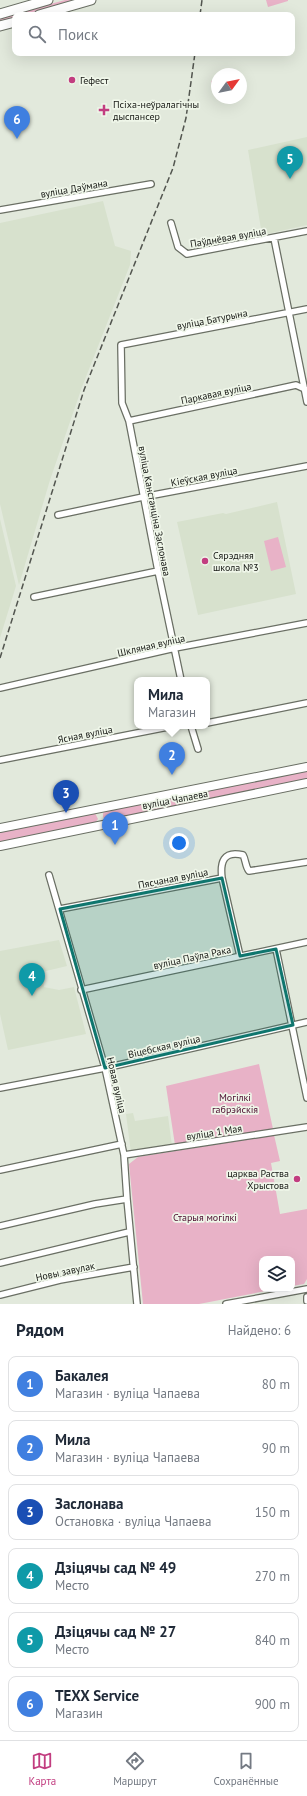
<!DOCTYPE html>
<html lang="ru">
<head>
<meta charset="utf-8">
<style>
  body { margin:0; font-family:"PT Sans",sans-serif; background:#f6f6f7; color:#1f2937 }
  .controls { position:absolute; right:12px; bottom:12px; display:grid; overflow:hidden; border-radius:8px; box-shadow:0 4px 16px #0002 }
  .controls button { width:36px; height:36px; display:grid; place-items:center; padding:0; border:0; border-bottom:1px solid #e0e1e3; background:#fff; color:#1f2937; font:20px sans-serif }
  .compass { position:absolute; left:211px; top:68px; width:36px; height:36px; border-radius:50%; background:#fff; box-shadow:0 4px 16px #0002; rotate:57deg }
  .you { position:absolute; left:179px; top:843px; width:14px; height:14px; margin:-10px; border:3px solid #fff; border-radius:50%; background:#1a73e8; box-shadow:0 0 0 6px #1a73e833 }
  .badge { display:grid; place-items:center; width:26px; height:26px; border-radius:50%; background:#c23d80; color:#fff; font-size:13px; font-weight:700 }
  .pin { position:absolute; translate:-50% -33px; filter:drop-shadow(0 1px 2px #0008) }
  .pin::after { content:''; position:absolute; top:21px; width:14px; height:12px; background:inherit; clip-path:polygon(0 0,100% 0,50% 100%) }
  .popup { position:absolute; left:134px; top:677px; width:76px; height:52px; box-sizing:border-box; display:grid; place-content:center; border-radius:8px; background:#fff; filter:drop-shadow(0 1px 3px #0005); font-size:13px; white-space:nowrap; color:#747a83 }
  .popup b { font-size:15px; color:#1f2937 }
  .popup::after { content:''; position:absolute; left:50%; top:100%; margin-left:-8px; border:8px solid transparent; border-top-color:#fff }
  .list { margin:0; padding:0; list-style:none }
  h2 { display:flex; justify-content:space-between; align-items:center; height:52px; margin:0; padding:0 16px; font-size:17px }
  h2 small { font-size:13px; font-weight:400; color:#747a83 }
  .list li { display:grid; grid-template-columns:26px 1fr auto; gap:12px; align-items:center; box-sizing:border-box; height:56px; margin:0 8px 8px; padding:0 8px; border:1px solid #e0e1e3; border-radius:8px }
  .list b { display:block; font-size:15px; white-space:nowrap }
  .list p { margin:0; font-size:13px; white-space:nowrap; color:#747a83 }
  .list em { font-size:13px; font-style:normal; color:#747a83 }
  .icon { flex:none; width:22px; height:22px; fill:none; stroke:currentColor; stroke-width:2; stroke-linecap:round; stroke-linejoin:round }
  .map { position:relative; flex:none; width:307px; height:1304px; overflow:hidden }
  .search { position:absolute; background:#fff; box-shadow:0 4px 16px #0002; left:12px; right:12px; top:12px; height:44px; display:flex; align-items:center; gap:10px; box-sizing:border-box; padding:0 14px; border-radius:8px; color:#747a83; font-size:15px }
  .sheet { height:436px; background:#fff }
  nav { display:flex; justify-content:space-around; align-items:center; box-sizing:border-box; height:56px; border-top:1px solid #e0e1e3; background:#fff; font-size:11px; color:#747a83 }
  nav a { display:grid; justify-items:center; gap:2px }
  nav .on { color:#c23d80 }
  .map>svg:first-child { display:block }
  .built { fill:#d7e1cd }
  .green { fill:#e8b2c7 }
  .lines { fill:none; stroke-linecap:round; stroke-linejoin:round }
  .minor-casing { stroke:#6a6f64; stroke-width:8 }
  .secondary-casing { stroke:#6a6f64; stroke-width:10 }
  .primary-casing { stroke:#6a6f64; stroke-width:11 }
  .minor { stroke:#fff; stroke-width:5.5 }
  .secondary { stroke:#fff; stroke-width:8 }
  .primary { stroke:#fff; stroke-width:9 }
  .rail { stroke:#52554f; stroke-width:1.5; stroke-dasharray:6 3; stroke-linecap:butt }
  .marked { fill:#0f766e; fill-opacity:0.2; stroke:#0f766e; stroke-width:3; stroke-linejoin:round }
  .poi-dot { fill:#c23d80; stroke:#eff6e9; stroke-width:1.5 }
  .labels { text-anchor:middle; stroke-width:3.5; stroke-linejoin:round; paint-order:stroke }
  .poi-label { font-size:10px; fill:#161814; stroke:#eff6e9; text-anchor:start }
  .street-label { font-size:10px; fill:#161814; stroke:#eff6e9 }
  .park-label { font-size:10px; fill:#4c0b2e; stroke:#eff6e9 }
</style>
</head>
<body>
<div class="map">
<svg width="307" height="1304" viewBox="0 0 307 1304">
  <rect width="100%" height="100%" fill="#e2e9dc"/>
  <path class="built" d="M307,137V225L262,235L248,150Z
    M103,201L115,246L131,251L130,265L82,387L50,480L19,585L0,504V223Z
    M277,502L296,594L198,615L177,522L223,513L226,514Z
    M0,519L16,586L0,638Z
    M59,940L67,966L42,972L44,987L59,990L74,987L86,1034L8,1050L0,1014V951Z
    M133,1113L135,1121L168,1116L172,1146L131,1153L126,1114Z"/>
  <path class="green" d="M65,0H74L23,15H15V17L0,22V18Z
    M266,0H288V1L268,7Z
    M217,80V97L216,98L211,81Z
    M278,537L286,567L271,571L264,541Z
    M307,770V782L106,821L103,817V813L108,810Z
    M95,813L98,819L95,823L0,842V830Z
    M259,1064L273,1129L175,1145L166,1086Z
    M274,1135L280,1161L271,1163L280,1214L307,1209V1279L304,1284L292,1286V1259H262V1289H276L199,1304H143L129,1164L138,1157Z"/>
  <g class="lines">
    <defs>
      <path id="minor" d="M0,210L151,184
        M171,223L178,247L187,254L307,231
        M274,238L307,402
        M129,421L296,385L307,390
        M58,515L143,497L307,466
        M34,597L158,571
        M181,680L158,571L129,421L122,403L121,345L307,309
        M0,688L175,648L307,623
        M207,723L307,703
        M191,726L198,749
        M0,760L173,726
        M49,875L105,1068L124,1155L127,1199L137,1304
        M222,878L240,956
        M60,909L222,878C220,863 223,850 243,855C246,860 245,866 249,871L307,862
        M276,949L307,1098
        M81,990L307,942
        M0,1088L105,1068L307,1022
        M124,1155L307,1127
        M0,1170L122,1144
        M0,1226L95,1204L127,1199
        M0,1263L129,1232
        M0,1295L60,1280L134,1267
        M307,1297V1301
        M226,1304L307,1289"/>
      <path id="secondary" d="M0,828L307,767
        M0,846L307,783"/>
      <path id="primary" d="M0,14L48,0
        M39,15L91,0
        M0,26L15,22"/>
    </defs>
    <use href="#minor" class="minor-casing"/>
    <use href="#secondary" class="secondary-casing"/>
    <use href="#primary" class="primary-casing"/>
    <use href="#minor" class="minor"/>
    <use href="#secondary" class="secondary"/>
    <use href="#primary" class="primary"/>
    <path class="rail" d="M200,15L202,0
      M0,658L84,390L173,168L186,118L195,53"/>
  </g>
  <path class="marked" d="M222,878L240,956L276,949L293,1025L105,1068L60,909Z"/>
  <g class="poi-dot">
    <circle cx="72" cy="80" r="4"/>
    <path d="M102 104h4v4h4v4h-4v4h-4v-4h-4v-4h4z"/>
    <circle cx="205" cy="561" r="4"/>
    <circle cx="297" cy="1179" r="4"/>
  </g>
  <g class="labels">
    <g class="poi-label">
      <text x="80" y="84">Гефест</text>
      <text x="113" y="108">Псіха-неўралагічны<tspan x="113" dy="12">дыспансер</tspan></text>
      <text x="213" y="559">Сярэдняя<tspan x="213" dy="12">школа №3</tspan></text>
      <text x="289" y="1177" text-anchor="end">царква Раства<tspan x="289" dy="12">Хрыстова</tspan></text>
    </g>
    <g class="street-label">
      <text transform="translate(74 188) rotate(-10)" y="4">вуліца Даўмана</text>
      <text transform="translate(228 237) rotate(-10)" y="4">Паўднёвая вуліца</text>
      <text transform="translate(212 319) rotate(-11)" y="4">вуліца Батурына</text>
      <text transform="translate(216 393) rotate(-12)" y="4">Паркавая вуліца</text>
      <text transform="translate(204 476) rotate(-11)" y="4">Кіеўская вуліца</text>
      <text transform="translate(155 511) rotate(79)" y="4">вуліца Канстанціна Заслонава</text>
      <text transform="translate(151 645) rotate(-13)" y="4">Шкляная вуліца</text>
      <text transform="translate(85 734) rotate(-11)" y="4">Ясная вуліца</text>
      <text transform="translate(175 799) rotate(-11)" y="4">вуліца Чапаева</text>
      <text transform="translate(173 878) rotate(-11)" y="4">Пясчаная вуліца</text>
      <text transform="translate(192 957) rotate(-12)" y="4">вуліца Паўла Рака</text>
      <text transform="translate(164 1046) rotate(-13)" y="4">Віцебская вуліца</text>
      <text transform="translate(117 1085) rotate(77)" y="4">Новая вуліца</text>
      <text transform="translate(214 1132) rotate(-9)" y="4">вуліца 1 Мая</text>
      <text transform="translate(65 1271) rotate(-12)" y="4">Новы завулак</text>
    </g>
    <g class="park-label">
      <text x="235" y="1101">Могілкі<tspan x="235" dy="12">габрэйскія</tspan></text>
      <text x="205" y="1221">Старыя могілкі</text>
    </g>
  </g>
</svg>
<div class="controls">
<button><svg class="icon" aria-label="layers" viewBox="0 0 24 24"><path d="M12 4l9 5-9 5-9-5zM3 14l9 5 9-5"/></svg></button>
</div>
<svg class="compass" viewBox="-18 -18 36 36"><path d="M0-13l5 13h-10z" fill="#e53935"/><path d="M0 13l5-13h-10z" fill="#747a83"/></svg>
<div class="you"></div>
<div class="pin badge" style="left:115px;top:845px;background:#3f7fe0">1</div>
<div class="pin badge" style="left:172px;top:775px;background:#3f7fe0">2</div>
<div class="popup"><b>Мила</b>Магазин</div>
<div class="pin badge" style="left:66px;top:813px;background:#1a4fb4">3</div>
<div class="pin badge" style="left:32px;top:996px;background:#0f9aa8">4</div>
<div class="pin badge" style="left:290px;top:179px;background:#0f9aa8">5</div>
<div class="pin badge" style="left:17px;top:139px;background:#3f7fe0">6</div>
<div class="search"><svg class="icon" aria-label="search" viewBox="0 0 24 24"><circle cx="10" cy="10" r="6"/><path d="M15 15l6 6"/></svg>Поиск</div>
</div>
<section class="sheet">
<h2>Рядом<small>Найдено: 6</small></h2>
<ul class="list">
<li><span class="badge" style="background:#3f7fe0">1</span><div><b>Бакалея</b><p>Магазин · вуліца Чапаева</p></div><em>80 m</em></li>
<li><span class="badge" style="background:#3f7fe0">2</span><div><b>Мила</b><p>Магазин · вуліца Чапаева</p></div><em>90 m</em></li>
<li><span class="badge" style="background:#1a4fb4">3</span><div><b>Заслонава</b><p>Остановка · вуліца Чапаева</p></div><em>150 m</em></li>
<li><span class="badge" style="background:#0f9aa8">4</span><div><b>Дзіцячы сад № 49</b><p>Место</p></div><em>270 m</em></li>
<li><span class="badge" style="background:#0f9aa8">5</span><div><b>Дзіцячы сад № 27</b><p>Место</p></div><em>840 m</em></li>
<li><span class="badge" style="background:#3f7fe0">6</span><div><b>TEXX Service</b><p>Магазин</p></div><em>900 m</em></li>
</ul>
</section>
<nav>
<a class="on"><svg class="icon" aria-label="map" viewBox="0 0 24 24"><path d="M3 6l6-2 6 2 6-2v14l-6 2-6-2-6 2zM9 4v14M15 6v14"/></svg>Карта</a>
<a><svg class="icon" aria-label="directions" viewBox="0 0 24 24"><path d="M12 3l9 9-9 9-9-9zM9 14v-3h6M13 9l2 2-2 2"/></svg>Маршрут</a>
<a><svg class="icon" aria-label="saved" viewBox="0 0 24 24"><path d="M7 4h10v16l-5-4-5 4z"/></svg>Сохранённые</a>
</nav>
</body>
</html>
